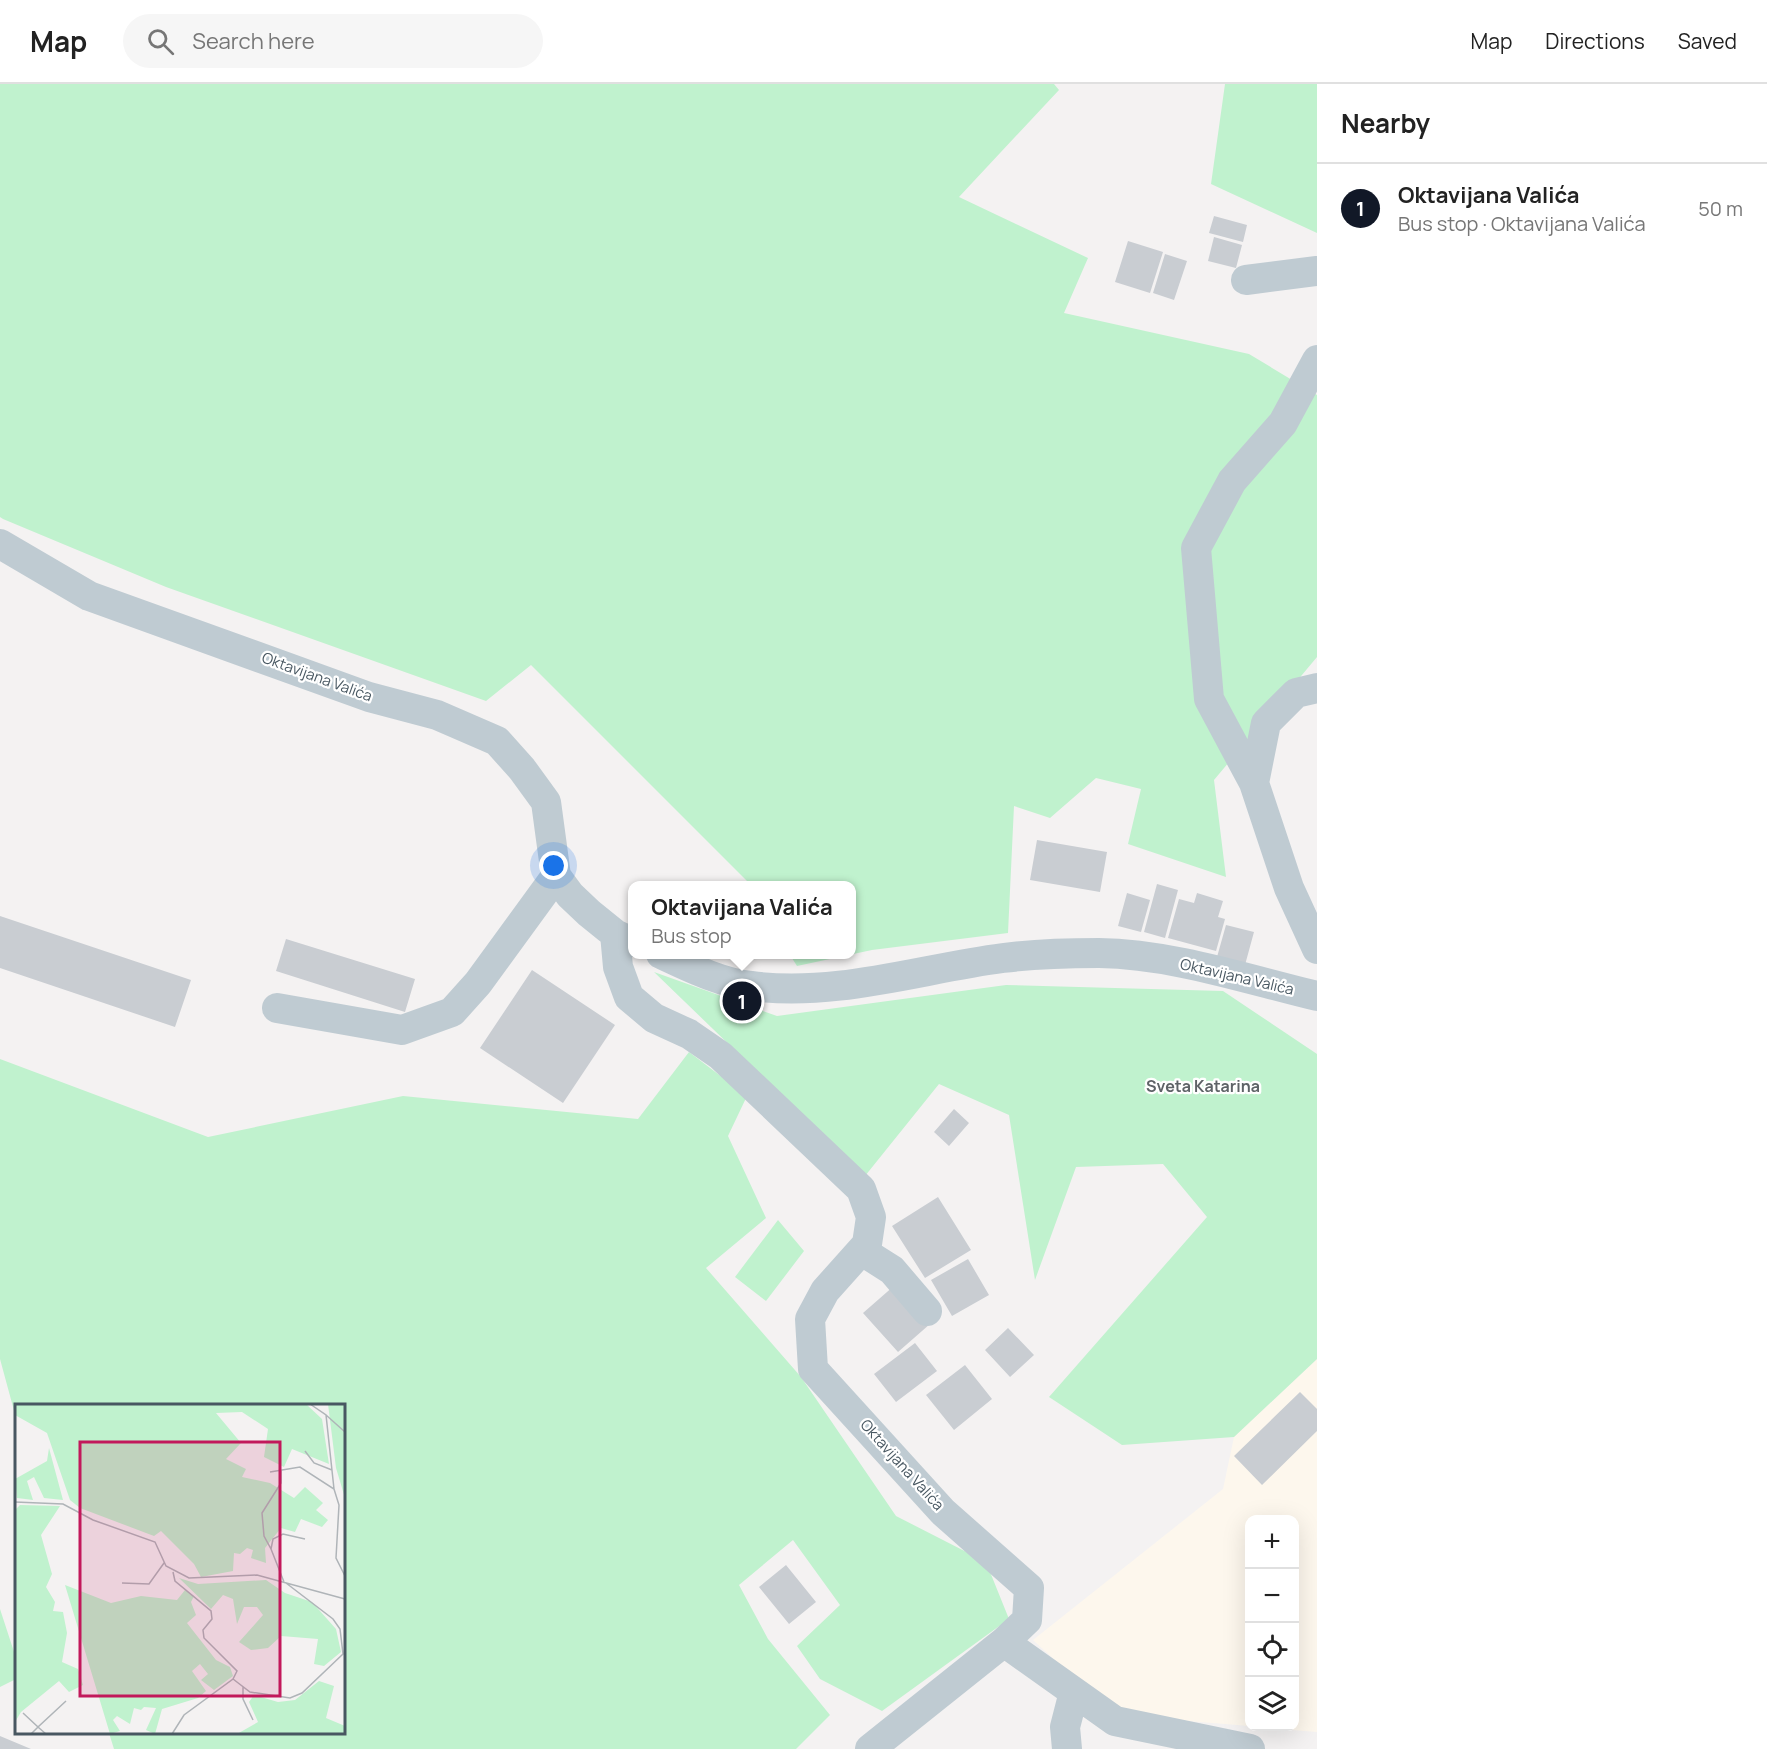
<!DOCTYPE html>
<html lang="en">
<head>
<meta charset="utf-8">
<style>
  body { margin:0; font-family:Manrope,sans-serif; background:#f6f6f6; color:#222 }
  .controls { position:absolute; right:18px; bottom:18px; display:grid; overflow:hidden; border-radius:12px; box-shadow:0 6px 24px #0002 }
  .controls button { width:54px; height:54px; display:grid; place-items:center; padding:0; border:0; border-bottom:2px solid #e0e0e0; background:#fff; color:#222; font:30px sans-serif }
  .you { position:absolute; left:554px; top:782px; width:21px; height:21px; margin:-15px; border:4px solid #fff; border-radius:50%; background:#1a73e8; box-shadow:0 0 0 9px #1a73e833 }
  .badge { display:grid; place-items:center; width:39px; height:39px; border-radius:50%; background:#111827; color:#fff; font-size:20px; font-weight:700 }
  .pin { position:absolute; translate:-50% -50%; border:3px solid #fff; box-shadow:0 2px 6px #0006 }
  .popup { position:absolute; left:628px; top:797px; width:228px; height:78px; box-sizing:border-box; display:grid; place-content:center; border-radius:12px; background:#fff; filter:drop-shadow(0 2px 4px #0005); font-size:20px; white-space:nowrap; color:#767676 }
  .popup b { font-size:22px; color:#222 }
  .popup::after { content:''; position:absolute; left:50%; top:100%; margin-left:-12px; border:12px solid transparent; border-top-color:#fff }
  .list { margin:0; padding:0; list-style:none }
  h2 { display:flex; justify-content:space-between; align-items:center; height:78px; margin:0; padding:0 24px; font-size:26px }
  h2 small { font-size:20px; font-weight:400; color:#767676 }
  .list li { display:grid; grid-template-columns:39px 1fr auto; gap:18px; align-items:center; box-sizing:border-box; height:90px; padding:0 24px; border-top:2px solid #e0e0e0 }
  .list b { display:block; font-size:22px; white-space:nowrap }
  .list p { margin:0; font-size:20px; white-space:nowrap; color:#767676 }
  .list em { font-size:20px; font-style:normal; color:#767676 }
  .icon { flex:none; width:33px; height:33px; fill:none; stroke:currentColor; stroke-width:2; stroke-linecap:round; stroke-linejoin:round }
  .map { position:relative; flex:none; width:1317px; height:1665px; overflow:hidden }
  header { display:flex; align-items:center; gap:36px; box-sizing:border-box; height:84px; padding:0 30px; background:#fff; border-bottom:2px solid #e0e0e0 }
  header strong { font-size:28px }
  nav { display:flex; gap:33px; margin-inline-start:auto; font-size:21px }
  .search { width:420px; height:54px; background:#f6f6f6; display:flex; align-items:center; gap:15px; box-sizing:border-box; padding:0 21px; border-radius:33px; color:#767676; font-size:22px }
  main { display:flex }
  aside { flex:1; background:#fff }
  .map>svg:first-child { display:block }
  .commercial { fill:#fdf7ed }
  .green { fill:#c0f2ce }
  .building { fill:#c9cdd2 }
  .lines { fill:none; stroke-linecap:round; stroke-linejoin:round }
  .minor { stroke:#bfcbd2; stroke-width:30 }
  .labels { text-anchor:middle; stroke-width:4.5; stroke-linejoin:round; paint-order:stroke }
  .street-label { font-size:15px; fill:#485761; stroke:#fff }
  .neighbourhood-label { font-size:16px; font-weight:bold; fill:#5e6367; stroke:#fff }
  .inset-road { fill:none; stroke:#afb4b8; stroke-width:1.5 }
  .view { fill:#c2185b; fill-opacity:0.15; stroke:#c2185b; stroke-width:3 }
  .inset-edge { fill:none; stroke:#485761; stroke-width:3 }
</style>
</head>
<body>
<header>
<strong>Map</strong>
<div class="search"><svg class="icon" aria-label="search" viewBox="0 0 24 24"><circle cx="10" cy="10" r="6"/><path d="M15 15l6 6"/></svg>Search here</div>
<nav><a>Map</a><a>Directions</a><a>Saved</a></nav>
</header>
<main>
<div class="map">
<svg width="1317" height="1665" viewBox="0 0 1317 1665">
  <rect width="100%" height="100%" fill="#f4f2f2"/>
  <path class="commercial" d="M1317,1275V1648L1254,1643L1294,1642V1436H1250L1249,1642L1115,1631L1033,1556L1223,1405L1234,1353Z"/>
  <path class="green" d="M0,0H1054L1059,6L959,113L1088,174L1064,229L1249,270L1317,311V573L1214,696L1226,793L1128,760L1141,705L1096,694L1050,734L1014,722L1008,849L872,866L797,882L790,871L852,870V802L751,801L531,581L486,617L166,503L3,435L0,433Z
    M1225,0H1317V149L1211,100Z
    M654,888L777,932L1006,901L1223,907L1317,970V1275L1234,1353L1122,1361L1049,1313L1207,1133L1163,1080L1076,1083L1035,1196L1009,1031L939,1000L865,1092Z
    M689,968L747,1012L728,1052L766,1134L706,1184L801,1293L896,1432L986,1478L1009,1535L882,1627L820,1595L797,1562L840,1521L793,1456L739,1501L768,1555L830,1631L796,1665H114L109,1649L344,1648V1322H16V1334L0,1275V975L208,1053L403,1012L638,1035Z
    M778,1136L804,1167L766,1217L735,1193Z
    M0,1525L16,1574V1595L0,1603Z"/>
  <path class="building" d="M1214,132L1247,141L1243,158L1209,149Z
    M1214,153L1242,161L1236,184L1208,177Z
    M1128,157L1163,168L1150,209L1115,198Z
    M1165,170L1187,177L1174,216L1153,209Z
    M1037,756L1107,768L1100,808L1030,796Z
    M1157,800L1178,806L1165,854L1144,848Z
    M1127,809L1150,816L1141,848L1118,842Z
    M1197,809L1223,817L1218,833L1225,835L1216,867L1168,854L1179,815L1194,819Z
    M0,832L191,896L175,943L0,884Z
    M1226,841L1254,848L1245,881L1217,873Z
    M286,855L415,895L405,928L276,887Z
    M532,886L615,941L563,1019L480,964Z
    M954,1025L969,1039L949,1062L934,1048Z
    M938,1113L971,1166L925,1194L892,1142Z
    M968,1175L989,1211L952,1232L931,1196Z
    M895,1201L930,1240L898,1268L863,1229Z
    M1008,1244L1034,1271L1010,1293L985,1266Z
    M915,1259L937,1287L896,1318L874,1290Z
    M965,1281L992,1315L954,1346L926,1311Z
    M1300,1308L1317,1325V1347L1262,1401L1234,1372Z
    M786,1481L816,1518L789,1540L759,1503Z
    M0,1652L31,1665H0Z"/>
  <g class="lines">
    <path class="minor" d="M1246,196L1317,187
      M0,460L89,512L369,613L437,631L497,657L522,685L546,718L556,792L570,811L589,829L615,850L632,858
      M1317,604L1296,609L1266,639L1254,699L1289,804L1317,865
      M1254,699L1209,615L1196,464L1232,397L1283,339L1317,276
      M615,850L618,883L629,913L654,934L689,950L721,972L861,1105L871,1133L867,1160L825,1207L810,1235L813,1285L943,1428L1029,1504L1027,1536L1004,1558L870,1665
      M661,870C689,883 721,899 751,902C837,913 919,885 1003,874C1034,870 1068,869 1099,869C1172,870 1246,895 1317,912
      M277,924L402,946L452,928L478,899L556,792
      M862,1167L892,1186L927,1227
      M1004,1558L1115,1637L1250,1665
      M1067,1665L1065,1643L1074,1608"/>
  </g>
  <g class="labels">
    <g class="street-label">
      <text transform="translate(317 593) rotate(20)" y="5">Oktavijana Valića</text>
      <text transform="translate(1237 893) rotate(13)" y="5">Oktavijana Valića</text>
      <text transform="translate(902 1381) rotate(48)" y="5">Oktavijana Valića</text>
    </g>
    <g class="neighbourhood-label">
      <text x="1203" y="1008">Sveta Katarina</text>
    </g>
  </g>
  <g transform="translate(15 1320)">
    <rect width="330" height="330" fill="#f4f2f2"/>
    <path d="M0,0H291L307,15L314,60L277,45L269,63L249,53L253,25L227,8L201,9L226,39L211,55L231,65L227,73L255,79L279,94L290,83L308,99L301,106L313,116L307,123L286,115L280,128L266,124L250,144L251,159L236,154L238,146L232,144L225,150L219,149L218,167L186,173L179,160L146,127L139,132L65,104L55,96L32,29L0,11ZM313,0H330V94L321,64ZM34,44L48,96L29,94L19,73L12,77L18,96L2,94L0,75L32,57ZM5,101L45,102L26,131L37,170L31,183L40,198L38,207L48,208L52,229L47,258L63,265L68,281L54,288L44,277L6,308L0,318V106ZM164,174L183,180L251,176L270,189L297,198L321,225L326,248L309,262L299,260L303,235L266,232L253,244L236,246L224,238L248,211L242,203H229L222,220L218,195L208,191L196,205ZM50,181L96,199L126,192L162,196L170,186L179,192L176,198L181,211L172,219L201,256L215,263L218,272L199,286L186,276L193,270L185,260L177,267L191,287L183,294L147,305L140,330L131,326L141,304L129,303L126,306L119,304L115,320L102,312L98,316L105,327L95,330ZM304,277L319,282L311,314L330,322V330H222L243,318L234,298L239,291L263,298L280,296Z" fill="#c0f2ce"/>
    <path class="inset-road" d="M295,0L311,11L319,85M311,11L330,28M290,47L299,59L317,66M255,68L285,63L319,85L324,101L321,154L330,172M0,98L48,100L78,116L140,138L151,162L174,174L242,171L330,195M256,145L249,132L247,109L266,79V67M269,178L256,145L258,135L268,130L290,135M107,179L134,180L149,159M218,275L235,288L275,294L287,289L328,250L325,225L318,215L271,179M228,283V295L238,316M8,309L23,323L16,330M31,330L23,323L51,297M157,330L169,311L218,275L222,267L189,234L188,226L197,215L196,207L160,177L158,168"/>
    <path class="view" d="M65,38H265V292H65Z"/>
    <rect width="330" height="330" class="inset-edge"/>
  </g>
</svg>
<div class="controls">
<button>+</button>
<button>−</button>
<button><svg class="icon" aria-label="locate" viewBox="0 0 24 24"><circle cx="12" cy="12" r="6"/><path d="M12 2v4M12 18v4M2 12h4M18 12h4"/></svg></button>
<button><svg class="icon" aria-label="layers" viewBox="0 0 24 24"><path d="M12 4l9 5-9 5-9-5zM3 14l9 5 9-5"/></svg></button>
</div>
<div class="you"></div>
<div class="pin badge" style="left:742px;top:917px">1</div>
<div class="popup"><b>Oktavijana Valića</b>Bus stop</div>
</div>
<aside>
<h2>Nearby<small></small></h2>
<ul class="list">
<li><span class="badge">1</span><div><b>Oktavijana Valića</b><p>Bus stop · Oktavijana Valića</p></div><em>50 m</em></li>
</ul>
</aside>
</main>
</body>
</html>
